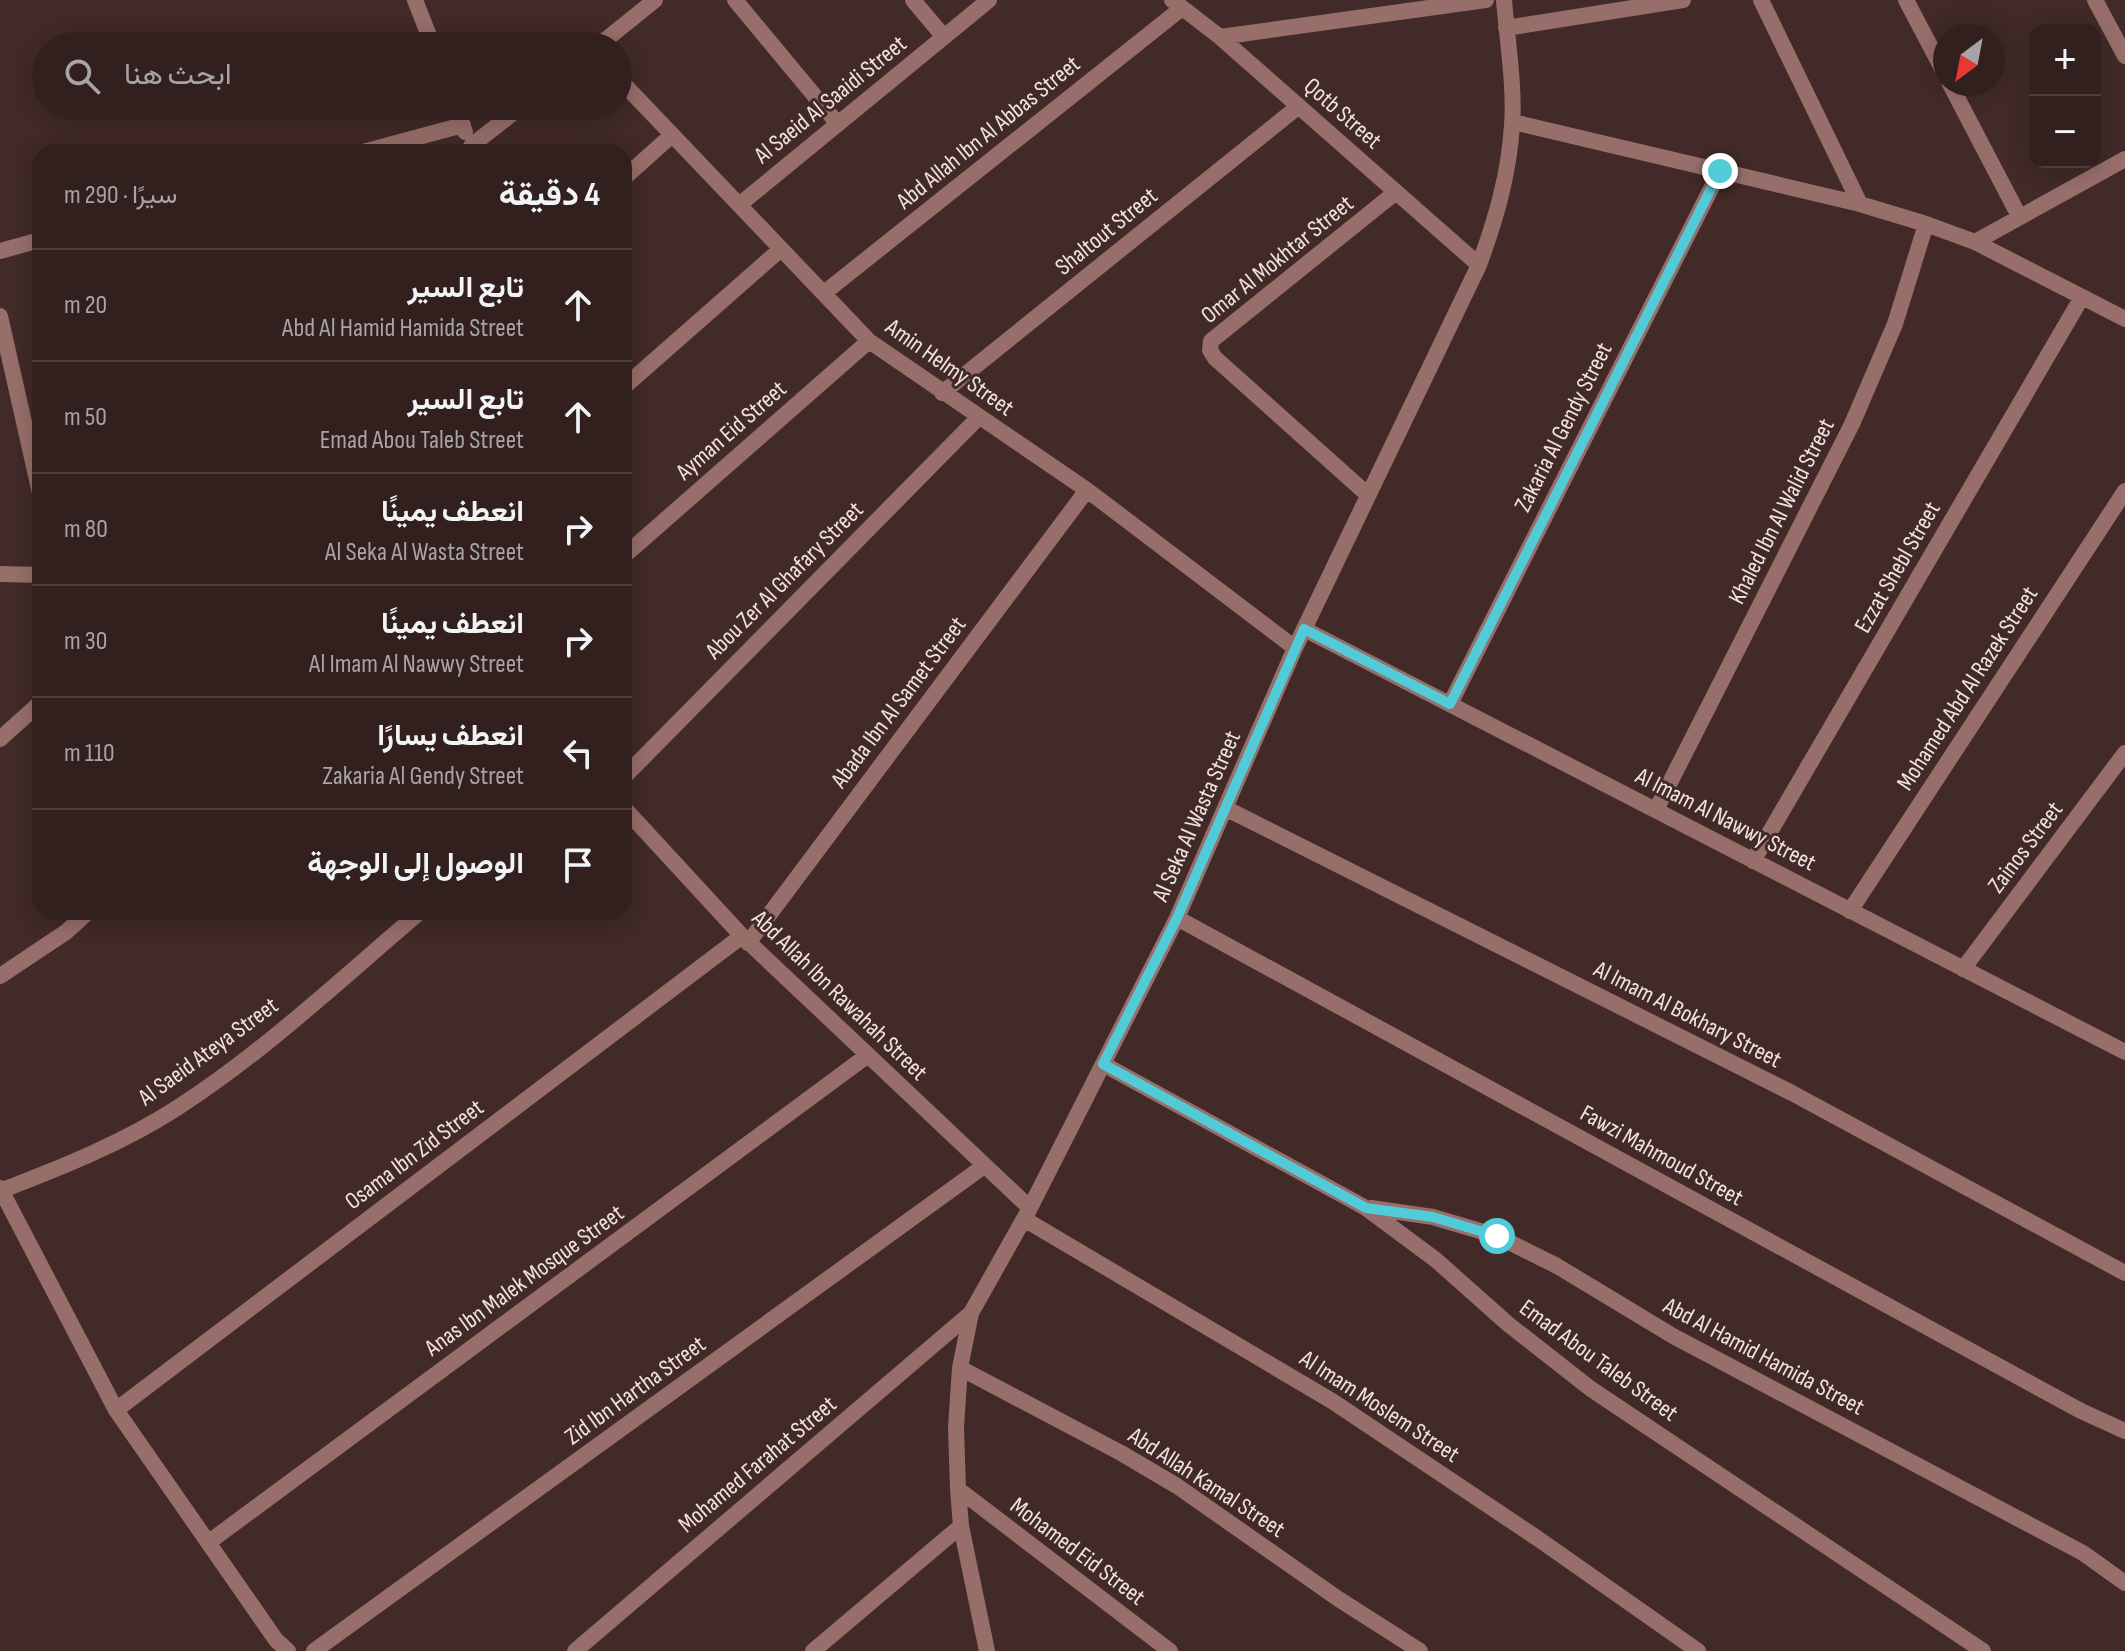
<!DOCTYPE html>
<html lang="ar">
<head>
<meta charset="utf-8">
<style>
  body { margin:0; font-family:"Sofia Sans Condensed",Vazirmatn,sans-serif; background:#392827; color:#f1f3f6; direction:rtl }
  .controls { position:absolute; right:24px; top:24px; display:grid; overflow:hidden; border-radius:16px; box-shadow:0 4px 20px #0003 }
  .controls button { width:72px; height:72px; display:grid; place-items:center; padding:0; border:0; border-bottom:2px solid #4c3e3c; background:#31201e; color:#f1f3f6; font:40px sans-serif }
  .compass { position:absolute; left:1933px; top:24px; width:72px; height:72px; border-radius:50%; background:#31201e; box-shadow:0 4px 20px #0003; rotate:212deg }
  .stop { position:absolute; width:24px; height:24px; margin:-18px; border:6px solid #52cbd9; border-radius:50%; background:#fff }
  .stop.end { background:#52cbd9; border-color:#fff; box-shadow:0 2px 8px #0008 }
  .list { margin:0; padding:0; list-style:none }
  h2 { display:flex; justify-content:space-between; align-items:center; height:104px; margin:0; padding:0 32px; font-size:34px }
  h2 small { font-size:26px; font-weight:400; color:#a8a3a4 }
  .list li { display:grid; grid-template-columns:52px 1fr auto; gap:24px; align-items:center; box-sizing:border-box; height:112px; padding:0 32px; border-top:2px solid #4c3e3c }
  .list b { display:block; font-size:30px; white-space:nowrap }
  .list p { margin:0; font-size:26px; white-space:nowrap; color:#a8a3a4 }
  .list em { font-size:26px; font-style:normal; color:#a8a3a4 }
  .icon { flex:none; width:44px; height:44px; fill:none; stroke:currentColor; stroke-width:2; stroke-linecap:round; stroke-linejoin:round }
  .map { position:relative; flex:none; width:2125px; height:1651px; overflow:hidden; direction:ltr }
  .search { position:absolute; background:#31201e; box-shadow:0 4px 20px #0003; left:32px; top:32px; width:600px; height:88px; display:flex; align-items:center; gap:20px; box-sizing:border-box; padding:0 28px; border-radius:44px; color:#a8a3a4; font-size:30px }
  .panel { position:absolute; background:#31201e; box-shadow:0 4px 20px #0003; left:32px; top:144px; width:600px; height:776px; border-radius:24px; direction:rtl }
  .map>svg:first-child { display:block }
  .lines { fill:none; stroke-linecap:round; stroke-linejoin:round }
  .minor { stroke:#976e69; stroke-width:16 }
  .route { stroke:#52cbd9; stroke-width:10 }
  .labels { text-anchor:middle; stroke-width:6; stroke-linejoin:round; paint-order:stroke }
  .street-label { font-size:24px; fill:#f1e2e0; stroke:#412a28 }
</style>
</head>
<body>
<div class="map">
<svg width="2125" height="1651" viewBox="0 0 2125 1651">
  <rect width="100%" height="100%" fill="#412a28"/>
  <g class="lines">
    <path class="minor" d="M415,0L433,46
      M735,0L838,124
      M913,0L944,37
      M1172,0L1220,37L1479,265
      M1761,0L1860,204
      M1906,0L1945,74
      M2095,0L2125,56
      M1506,28L1683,0
      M1220,37L1486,0
      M598,46L655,0
      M618,78L869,341L1087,490L1295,648
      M1950,84L2019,216
      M455,106L465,132
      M1513,122L1860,204L1926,224L1975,242L2125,319
      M471,146L522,106
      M363,152L463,125
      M624,178L672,135
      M739,205L989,0
      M1975,242L2125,159
      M0,251L40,240
      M824,293L1182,8
      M0,316L40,493
      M624,387L781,249
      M942,393L1299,106
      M1368,495L1215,358L1210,350L1211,341L1396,192
      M624,556L869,341
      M0,574L40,575
      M1304,629L2125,1052
      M1450,704L1720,171
      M0,739L40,703
      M624,777L978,418
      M624,808L742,936L1030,1208
      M1225,808L1792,1093L2125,1273
      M1656,810L1852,424L1895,324L1926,224
      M1753,861L2082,297
      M1850,911L2125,491
      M1177,918L2081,1411L2125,1431
      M748,943L1087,490
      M1963,969L2125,753
      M0,976L66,932L88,912
      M1103,1064L1366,1208L1436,1260L1508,1324L1591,1389L1983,1651
      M0,1188L116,1410L276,1640L288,1651
      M0,1191C60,1168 123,1143 177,1108C264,1052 341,979 420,912
      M1371,1208L1433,1217L1497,1236L1557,1266L1673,1336L2083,1553L2125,1583
      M1024,1219L1332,1401L1537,1538L1698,1651
      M960,1368L1121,1453L1177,1486L1337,1598L1420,1651
      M116,1410L742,936
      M958,1489L1170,1651
      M209,1542L868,1055
      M314,1651L984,1166
      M575,1651L971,1313
      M813,1651L961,1526
      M987,1651L961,1526L958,1489L956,1427L960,1368L971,1313L1030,1208L1177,918L1295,648L1479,265C1496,219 1509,174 1512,125C1515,88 1507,38 1504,0"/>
  </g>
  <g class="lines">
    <path class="route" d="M1497,1236L1433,1217L1366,1208L1103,1064L1177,918L1304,629L1450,704L1720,171"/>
  </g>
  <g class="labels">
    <g class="street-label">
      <text transform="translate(830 99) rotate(-39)" y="8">Al Saeid Al Saaidi Street</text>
      <text transform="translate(1343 113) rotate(41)" y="8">Qotb Street</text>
      <text transform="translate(988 132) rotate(-39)" y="8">Abd Allah Ibn Al Abbas Street</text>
      <text transform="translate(1106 231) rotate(-39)" y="8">Shaltout Street</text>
      <text transform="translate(1277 259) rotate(-39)" y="8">Omar Al Mokhtar Street</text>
      <text transform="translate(950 367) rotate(35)" y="8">Amin Helmy Street</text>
      <text transform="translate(1563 427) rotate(-63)" y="8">Zakaria Al Gendy Street</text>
      <text transform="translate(731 430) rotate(-41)" y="8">Ayman Eid Street</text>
      <text transform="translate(1781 511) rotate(-63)" y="8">Khaled Ibn Al Walid Street</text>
      <text transform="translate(1897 567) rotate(-60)" y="8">Ezzat Shebl Street</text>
      <text transform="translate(784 580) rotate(-45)" y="8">Abou Zer Al Ghafary Street</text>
      <text transform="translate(1967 688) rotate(-57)" y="8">Mohamed Abd Al Razek Street</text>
      <text transform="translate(898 702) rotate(-53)" y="8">Abada Ibn Al Samet Street</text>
      <text transform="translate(1196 816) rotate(-66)" y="8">Al Seka Al Wasta Street</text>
      <text transform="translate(1726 819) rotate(27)" y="8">Al Imam Al Nawwy Street</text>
      <text transform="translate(2025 847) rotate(-53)" y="8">Zainos Street</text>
      <text transform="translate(840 995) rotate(44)" y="8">Abd Allah Ibn Rawahah Street</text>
      <text transform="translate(1688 1014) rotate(27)" y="8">Al Imam Al Bokhary Street</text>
      <text transform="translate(208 1051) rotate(-36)" y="8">Al Saeid Ateya Street</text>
      <text transform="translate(414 1154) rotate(-37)" y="8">Osama Ibn Zid Street</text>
      <text transform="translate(1662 1155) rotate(29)" y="8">Fawzi Mahmoud Street</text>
      <text transform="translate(524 1280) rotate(-36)" y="8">Anas Ibn Malek Mosque Street</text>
      <text transform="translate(1764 1356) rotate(28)" y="8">Abd Al Hamid Hamida Street</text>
      <text transform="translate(1599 1360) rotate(36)" y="8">Emad Abou Taleb Street</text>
      <text transform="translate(635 1390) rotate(-36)" y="8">Zid Ibn Hartha Street</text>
      <text transform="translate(1380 1406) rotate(33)" y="8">Al Imam Moslem Street</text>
      <text transform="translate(757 1464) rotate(-40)" y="8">Mohamed Farahat Street</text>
      <text transform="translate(1207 1482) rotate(33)" y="8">Abd Allah Kamal Street</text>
      <text transform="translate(1078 1551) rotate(37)" y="8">Mohamed Eid Street</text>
    </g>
  </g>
</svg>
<div class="controls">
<button>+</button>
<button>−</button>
</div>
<svg class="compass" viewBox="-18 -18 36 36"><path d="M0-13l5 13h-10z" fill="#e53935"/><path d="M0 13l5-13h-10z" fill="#a8a3a4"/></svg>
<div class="stop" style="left:1497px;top:1236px"></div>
<div class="stop end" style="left:1720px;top:171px"></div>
<div class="search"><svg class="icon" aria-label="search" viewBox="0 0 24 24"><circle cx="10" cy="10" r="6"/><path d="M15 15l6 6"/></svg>ابحث هنا</div>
<section class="panel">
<h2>4 دقيقة<small>سيرًا · 290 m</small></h2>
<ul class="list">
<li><svg class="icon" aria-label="ahead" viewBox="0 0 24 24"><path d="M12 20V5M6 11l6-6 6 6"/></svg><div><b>تابع السير</b><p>Abd Al Hamid Hamida Street</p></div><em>20 m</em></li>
<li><svg class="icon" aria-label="ahead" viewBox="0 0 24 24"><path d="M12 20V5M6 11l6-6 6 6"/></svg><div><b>تابع السير</b><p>Emad Abou Taleb Street</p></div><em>50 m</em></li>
<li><svg class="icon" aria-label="right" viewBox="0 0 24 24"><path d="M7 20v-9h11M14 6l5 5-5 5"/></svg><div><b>انعطف يمينًا</b><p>Al Seka Al Wasta Street</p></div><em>80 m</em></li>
<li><svg class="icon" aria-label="right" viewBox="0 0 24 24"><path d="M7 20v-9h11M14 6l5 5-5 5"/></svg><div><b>انعطف يمينًا</b><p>Al Imam Al Nawwy Street</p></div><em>30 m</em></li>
<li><svg class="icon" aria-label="left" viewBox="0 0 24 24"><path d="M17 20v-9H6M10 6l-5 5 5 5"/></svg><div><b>انعطف يسارًا</b><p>Zakaria Al Gendy Street</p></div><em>110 m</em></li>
<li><svg class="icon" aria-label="arrive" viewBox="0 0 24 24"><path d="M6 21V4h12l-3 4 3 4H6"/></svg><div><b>الوصول إلى الوجهة</b></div></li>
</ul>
</section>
</div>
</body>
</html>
